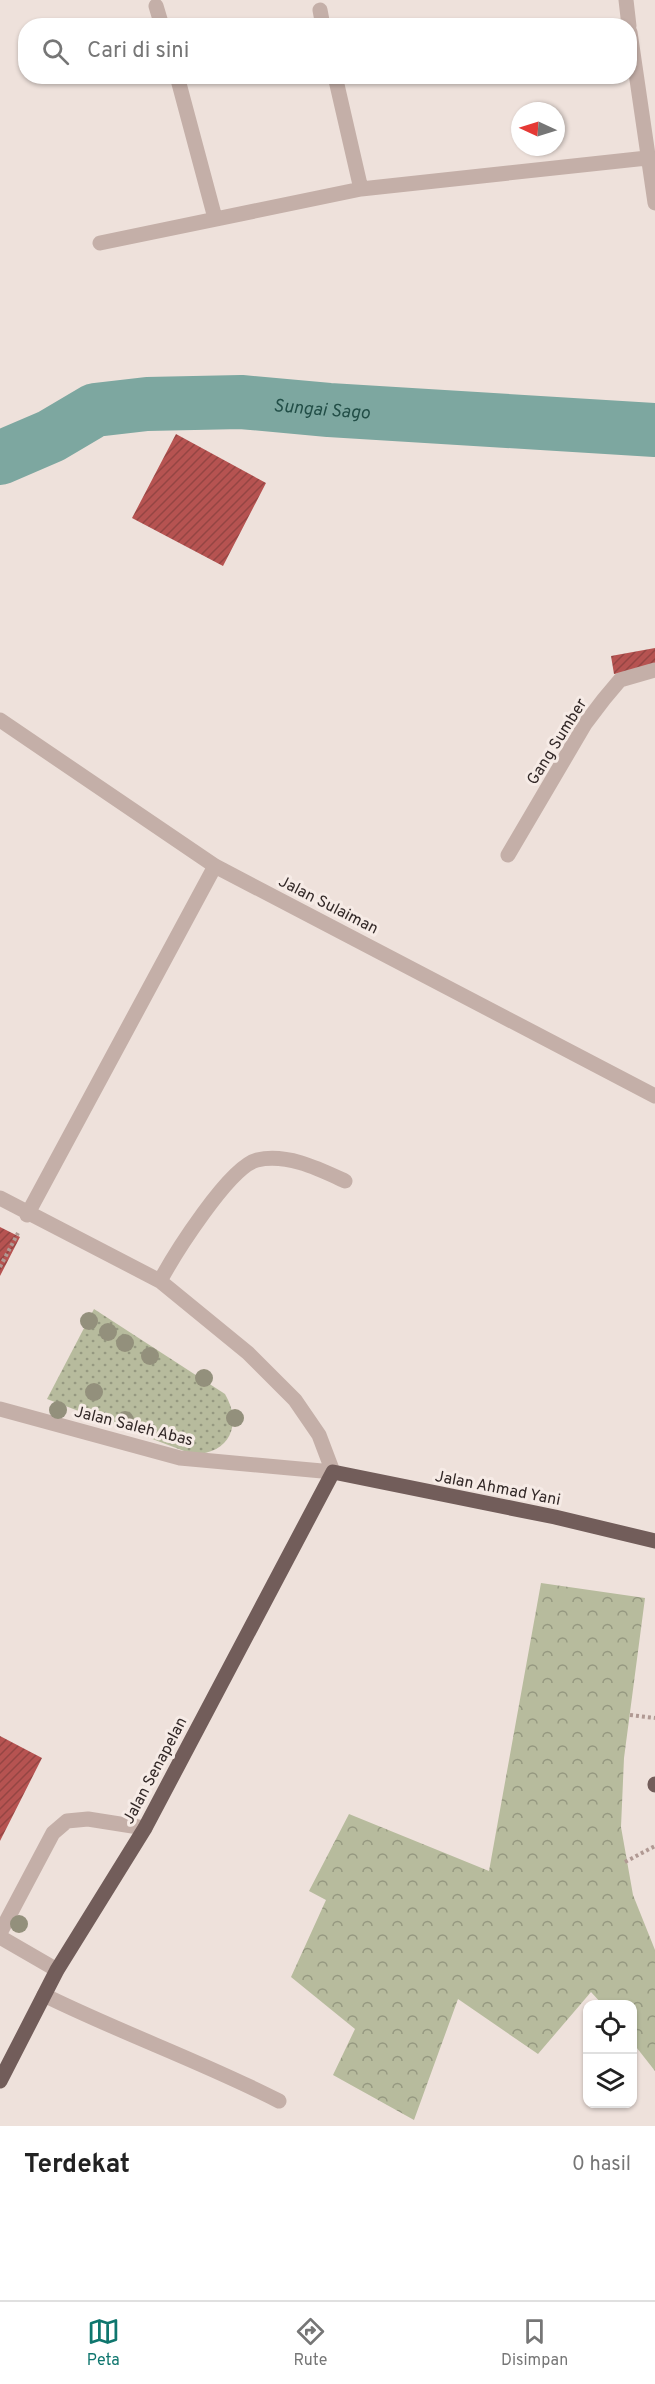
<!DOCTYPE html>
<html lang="id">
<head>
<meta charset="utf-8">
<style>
  body { margin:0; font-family:Overpass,sans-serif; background:#f2f2f2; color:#222 }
  .controls { position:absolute; right:18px; bottom:18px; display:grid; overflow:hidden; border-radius:12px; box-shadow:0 2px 4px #0004 }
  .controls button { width:54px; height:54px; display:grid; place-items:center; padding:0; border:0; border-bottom:2px solid #e0e0e0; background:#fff; color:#222; font:30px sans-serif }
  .compass { position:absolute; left:511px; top:102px; width:54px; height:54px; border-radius:50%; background:#fff; box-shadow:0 2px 4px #0004; rotate:274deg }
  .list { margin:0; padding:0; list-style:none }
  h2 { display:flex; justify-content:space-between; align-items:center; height:78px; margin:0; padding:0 24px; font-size:26px }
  h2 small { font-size:20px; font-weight:400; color:#767676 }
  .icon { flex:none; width:33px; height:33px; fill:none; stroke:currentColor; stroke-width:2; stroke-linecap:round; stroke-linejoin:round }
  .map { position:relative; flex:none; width:655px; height:2126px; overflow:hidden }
  .search { position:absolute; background:#fff; box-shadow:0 2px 4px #0004; left:18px; right:18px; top:18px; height:66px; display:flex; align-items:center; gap:15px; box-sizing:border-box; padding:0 21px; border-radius:24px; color:#767676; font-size:22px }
  .sheet { height:174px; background:#fff }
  nav { display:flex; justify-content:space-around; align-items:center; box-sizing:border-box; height:84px; border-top:2px solid #e0e0e0; background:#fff; font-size:16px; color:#767676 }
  nav a { display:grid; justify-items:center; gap:3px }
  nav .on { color:#0f766e }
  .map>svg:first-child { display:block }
  .forest { fill:url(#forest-crowns) }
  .park { fill:url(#park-dots) }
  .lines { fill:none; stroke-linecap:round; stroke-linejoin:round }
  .river { stroke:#7da7a0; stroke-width:54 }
  .building { fill:url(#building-hatch) }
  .path { stroke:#b09993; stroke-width:4; stroke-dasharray:3 3; stroke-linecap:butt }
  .minor { stroke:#c4afa8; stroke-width:15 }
  .major { stroke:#725d5a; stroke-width:15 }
  .tree { fill:#93907c }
  .labels { text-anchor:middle; stroke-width:6; stroke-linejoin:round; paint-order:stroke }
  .street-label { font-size:16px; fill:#322827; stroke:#f6ebe6 }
  .water-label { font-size:18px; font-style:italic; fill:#224e47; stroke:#f6ebe6 }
</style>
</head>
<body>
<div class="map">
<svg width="655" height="2126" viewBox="0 0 655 2126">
  <defs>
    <pattern id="forest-crowns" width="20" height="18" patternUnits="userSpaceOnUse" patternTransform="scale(1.5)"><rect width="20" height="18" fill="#b7bb9d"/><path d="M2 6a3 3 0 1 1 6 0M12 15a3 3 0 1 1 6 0" fill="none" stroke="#959880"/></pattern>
    <pattern id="park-dots" width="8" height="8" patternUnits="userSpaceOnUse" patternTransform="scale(1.5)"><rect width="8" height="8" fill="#b7bb9d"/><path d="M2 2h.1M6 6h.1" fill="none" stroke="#959880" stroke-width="1.8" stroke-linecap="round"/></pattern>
    <pattern id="building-hatch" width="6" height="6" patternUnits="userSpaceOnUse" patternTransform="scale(1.5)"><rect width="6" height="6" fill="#b65351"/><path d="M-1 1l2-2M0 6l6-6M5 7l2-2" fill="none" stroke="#954543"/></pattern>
  </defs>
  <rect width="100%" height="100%" fill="#eee1db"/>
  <path class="forest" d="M541,1583L645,1598L624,1758L621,1827L633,1895L655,1950V2071L633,2043L632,2004H602L591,1992L538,2054L458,1999L414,2120L333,2075L355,2029L291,1977L326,1900L309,1891L349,1814L489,1871Z"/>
  <path class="park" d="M94,1309L225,1394C243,1425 229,1455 192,1454L47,1399Z"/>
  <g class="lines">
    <path class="river" id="s1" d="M0,458L51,436L95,410L147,404L241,402L329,410L655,430"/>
  </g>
  <path class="building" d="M176,434L266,483L223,566L132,518Z
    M655,648V668L614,674L611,656Z
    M0,1227L20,1237L0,1276Z
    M0,1736L42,1758L0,1841Z"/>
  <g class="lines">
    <path class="path" d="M0,1267L18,1233
      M630,1715L655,1718
      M625,1862L655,1846"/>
    <path class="minor" d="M626,0L629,26
      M156,6L162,26
      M320,10L323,26
      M630,32L655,203
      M177,76L215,218
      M335,76L361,189
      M100,243L361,189L647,158
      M0,720L215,866L655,1096
      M508,855L585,724L604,699L620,680L655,670
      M0,1198L160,1281L248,1353L295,1400L319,1435L333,1472L180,1458L0,1409
      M27,1215L215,866
      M160,1281C174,1255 229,1167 257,1160C287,1153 319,1169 345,1181
      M0,1933L53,1833L67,1821L88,1819L145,1828
      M0,1937L57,1970
      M44,1995C121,2033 203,2062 279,2101"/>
    <path class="major" d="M655,1784V1785
      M0,2081L57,1970L145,1828L333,1472L555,1517L655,1541"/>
  </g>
  <g class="tree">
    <circle cx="89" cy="1321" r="9"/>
    <circle cx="108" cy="1332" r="9"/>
    <circle cx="125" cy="1343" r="9"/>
    <circle cx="150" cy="1356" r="9"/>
    <circle cx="204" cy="1378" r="9"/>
    <circle cx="94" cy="1392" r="9"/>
    <circle cx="58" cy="1410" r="9"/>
    <circle cx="235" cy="1418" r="9"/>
    <circle cx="125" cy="1420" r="9"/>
    <circle cx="19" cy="1924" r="9"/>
  </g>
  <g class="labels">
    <g class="street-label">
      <text transform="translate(556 741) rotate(-58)" y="6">Gang Sumber</text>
      <text transform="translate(329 904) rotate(27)" y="6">Jalan Sulaiman</text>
      <text transform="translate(134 1425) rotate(14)" y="6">Jalan Saleh Abas</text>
      <text transform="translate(498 1487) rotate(11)" y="6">Jalan Ahmad Yani</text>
      <text transform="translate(154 1770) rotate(-62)" y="6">Jalan Senapelan</text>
    </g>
    <g class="water-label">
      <text dy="6" stroke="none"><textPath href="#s1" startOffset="334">Sungai Sago</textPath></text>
    </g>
  </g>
</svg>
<div class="controls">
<button><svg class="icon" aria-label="locate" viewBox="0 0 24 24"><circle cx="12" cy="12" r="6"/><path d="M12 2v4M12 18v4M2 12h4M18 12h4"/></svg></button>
<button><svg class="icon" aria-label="layers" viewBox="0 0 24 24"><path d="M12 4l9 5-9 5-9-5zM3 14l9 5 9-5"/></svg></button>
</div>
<svg class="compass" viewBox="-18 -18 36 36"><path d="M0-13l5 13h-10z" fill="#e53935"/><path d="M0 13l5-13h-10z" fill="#767676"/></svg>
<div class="search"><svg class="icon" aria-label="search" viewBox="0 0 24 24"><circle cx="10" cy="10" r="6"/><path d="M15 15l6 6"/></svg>Cari di sini</div>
</div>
<section class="sheet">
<h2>Terdekat<small>0 hasil</small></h2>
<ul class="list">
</ul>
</section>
<nav>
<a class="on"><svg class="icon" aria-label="map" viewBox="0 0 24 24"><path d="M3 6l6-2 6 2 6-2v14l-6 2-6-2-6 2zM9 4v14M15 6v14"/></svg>Peta</a>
<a><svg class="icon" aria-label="directions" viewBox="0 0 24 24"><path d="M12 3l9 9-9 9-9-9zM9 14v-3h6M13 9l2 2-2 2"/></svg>Rute</a>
<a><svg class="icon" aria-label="saved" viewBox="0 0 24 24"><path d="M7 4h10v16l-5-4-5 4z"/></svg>Disimpan</a>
</nav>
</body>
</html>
